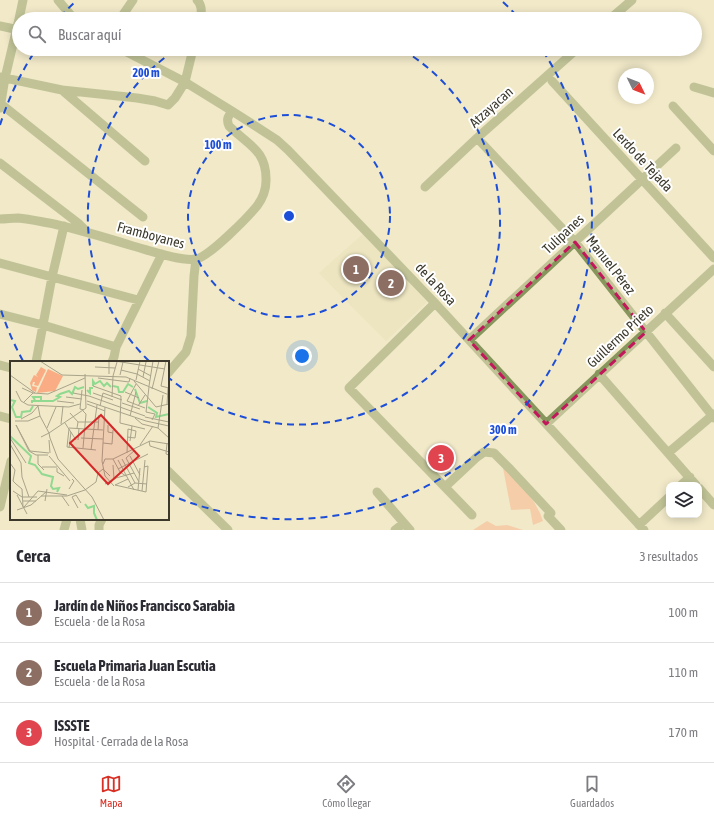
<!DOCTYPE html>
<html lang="es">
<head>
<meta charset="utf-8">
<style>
  body { margin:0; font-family:"Asap Condensed",sans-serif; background:#f2f2f3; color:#2b2b33 }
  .controls { position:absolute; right:12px; bottom:12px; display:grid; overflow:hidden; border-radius:8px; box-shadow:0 2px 10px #0003 }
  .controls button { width:36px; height:36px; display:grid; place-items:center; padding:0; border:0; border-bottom:1px solid #e1e1e2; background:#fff; color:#2b2b33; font:20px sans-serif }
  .compass { position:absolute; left:618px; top:68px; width:36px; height:36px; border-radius:50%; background:#fff; box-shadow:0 2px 10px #0003; rotate:133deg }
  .you { position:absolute; left:302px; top:356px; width:14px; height:14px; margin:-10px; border:3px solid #fff; border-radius:50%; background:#1a73e8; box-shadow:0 0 0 6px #1a73e833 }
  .badge { display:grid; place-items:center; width:26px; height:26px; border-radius:50%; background:#d93025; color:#fff; font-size:13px; font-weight:700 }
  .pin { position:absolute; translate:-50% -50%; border:2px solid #fff; box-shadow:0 1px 4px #0006 }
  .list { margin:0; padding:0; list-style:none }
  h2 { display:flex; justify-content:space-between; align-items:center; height:52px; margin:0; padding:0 16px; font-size:17px }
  h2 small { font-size:13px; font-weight:400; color:#7c7c81 }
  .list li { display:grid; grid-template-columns:26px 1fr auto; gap:12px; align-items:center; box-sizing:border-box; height:60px; padding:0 16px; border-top:1px solid #e1e1e2 }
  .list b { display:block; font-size:15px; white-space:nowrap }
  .list p { margin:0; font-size:13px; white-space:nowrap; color:#7c7c81 }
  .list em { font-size:13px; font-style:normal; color:#7c7c81 }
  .icon { flex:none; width:22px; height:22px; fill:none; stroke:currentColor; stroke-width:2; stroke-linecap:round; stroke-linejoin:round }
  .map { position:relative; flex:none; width:714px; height:530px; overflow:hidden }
  .search { position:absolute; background:#fff; box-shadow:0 2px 10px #0003; left:12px; right:12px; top:12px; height:44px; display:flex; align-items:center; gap:10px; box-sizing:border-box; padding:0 14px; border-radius:22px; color:#7c7c81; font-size:15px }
  .sheet { height:232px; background:#fff }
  nav { display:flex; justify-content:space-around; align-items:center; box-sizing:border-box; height:56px; border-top:1px solid #e1e1e2; background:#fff; font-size:11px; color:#7c7c81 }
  nav a { display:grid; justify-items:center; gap:2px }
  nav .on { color:#d93025 }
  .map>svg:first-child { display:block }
  .built { fill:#e8dfb6 }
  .green { fill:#faad84 }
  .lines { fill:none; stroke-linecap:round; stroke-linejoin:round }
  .minor { stroke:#87965c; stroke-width:9 }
  .marked { fill:none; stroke:#c2185b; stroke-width:3; stroke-dasharray:8 5; stroke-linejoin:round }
  .ring { fill:none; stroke:#1d4ed8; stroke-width:2; stroke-dasharray:7 5 }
  .labels { text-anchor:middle; stroke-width:4; stroke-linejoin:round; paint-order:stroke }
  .street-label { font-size:14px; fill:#3c392c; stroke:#fff }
  .inset-river { fill:none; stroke:#91d991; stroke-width:2 }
  .inset-road { fill:none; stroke:#a9a38a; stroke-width:1 }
  .view { fill:#d62828; fill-opacity:0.15; stroke:#d62828; stroke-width:2 }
  .inset-edge { fill:none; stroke:#3c392c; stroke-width:2 }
  .centre { fill:#1d4ed8; stroke:#fff; stroke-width:2 }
  .ring-label { font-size:12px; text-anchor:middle; font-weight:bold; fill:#1d4ed8; stroke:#fff; stroke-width:4; stroke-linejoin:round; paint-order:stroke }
</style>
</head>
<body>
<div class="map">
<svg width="714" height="530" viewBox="0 0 714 530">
  <rect width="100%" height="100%" fill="#f1e9c8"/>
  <path class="built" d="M364,233L427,302L386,341L349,304L319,273Z"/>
  <path class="green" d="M503,468L514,476L534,502L540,513L543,521L533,525L530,509L511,510Z
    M487,521L496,526L507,525L523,530H473Z"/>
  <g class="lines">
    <path class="minor" d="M58,0L74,19
      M197,0C202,5 202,12 200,19
      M19,19L23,0
      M120,19L133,0
      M610,19L632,0
      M0,26L19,30
      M121,49L185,82L232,111L277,140L288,150L435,303L644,530
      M0,77L62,90L145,161
      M552,81L714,258
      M694,87L714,93
      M62,90L137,98L155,101L168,105L175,98L185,82L193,49
      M1,104L143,217
      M673,106L714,151
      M0,108L5,78L19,19
      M477,138L575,242L714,418
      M0,163L78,223L86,231
      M425,187L477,138L577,49
      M0,219C6,219 12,218 18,218C30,219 42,222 54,224C81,230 107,238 133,246C148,250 181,262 196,259C209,257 248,217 257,206C263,198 266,191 266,181C267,150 248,145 229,126C226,119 228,117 232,111
      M0,263L138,300
      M435,303L349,388L472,515
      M665,313L714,367
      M0,314L43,325L116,347
      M469,340L676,148
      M36,362L52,277L64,226
      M112,362L114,357L116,347L162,254
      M0,365L11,368
      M168,373L186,352L191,336L194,276L196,259
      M599,374L696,485
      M0,416L11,419
      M546,424L714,269
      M668,453L714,414
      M168,471L228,530
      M681,485L690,477
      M445,487L477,457L484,452L494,453L510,469L551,513
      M699,488L714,505
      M377,492L410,530
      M0,507L11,461
      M548,516L561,530
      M80,519L82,530
      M639,525L669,497
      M64,530L67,519
      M99,530V525L102,519
      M395,530L404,523"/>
  </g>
  <path d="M0 0H714V530H0ZM575,242L646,332L546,424L469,340Z" fill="#f1e9c8" fill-opacity=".55" fill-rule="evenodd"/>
  <path class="marked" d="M575,242L646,332L546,424L469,340Z"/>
  <g class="ring">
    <circle cx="289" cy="216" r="101"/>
    <path d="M149 361A202 202 0 0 1 175 50M245 19A202 202 0 0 1 333 19M403 50A202 202 0 1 1 169 378"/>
    <path d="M23 361A303 303 0 0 1 0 307M0 125A303 303 0 0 1 35 51M60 17A303 303 0 0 1 75 2M503 2A303 303 0 0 1 518 17M543 51A303 303 0 0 1 168 494"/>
  </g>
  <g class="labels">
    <g class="street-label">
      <text transform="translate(491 107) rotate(-42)" y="5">Atzayacan</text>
      <text transform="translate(643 160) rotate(47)" y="5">Lerdo de Tejada</text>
      <text transform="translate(563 234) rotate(-43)" y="5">Tulipanes</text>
      <text transform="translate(151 235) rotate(15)" y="5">Framboyanes</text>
      <text transform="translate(611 265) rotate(52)" y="5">Manuel Pérez</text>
      <text transform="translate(436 284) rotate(47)" y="5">de la Rosa</text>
      <text transform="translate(620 336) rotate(-43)" y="5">Guillermo Prieto</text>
    </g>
  </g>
  <g transform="translate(10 361)">
    <rect width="159" height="159" fill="#f1e9c8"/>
    <path d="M31,6L36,9L28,25L24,24L25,21H23L22,25L27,26L26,31L22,29L20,22L24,14L28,16L26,14ZM38,8L53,15L45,30L27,32Z" fill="#faad84"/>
    <path class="inset-river" d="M83,25V20L85,23L90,20L94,25L97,22L101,26M103,25L108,26L109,31H113L118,23L123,26M125,28L130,42L137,40M77,29L80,32V27H83M0,39L5,40L2,46L6,56H11L12,51L20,50L23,45M25,39L23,36H31V39M22,42V40H43L50,36L47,35L50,33L59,30L62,33L65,26L68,28L74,26M138,46L147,52L146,56L159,53M0,75L21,95L19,102L25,104L32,113L43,116L41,125L43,128L49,127L47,131M75,143L78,147L84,145V152L87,159"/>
    <path class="inset-road" d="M30,0L52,14L116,16L159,34M99,0V13M105,0L155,8M156,0L151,25L159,27M85,6L105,7M128,8L141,15M111,9L127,13L140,20M75,13L76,47L39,72L40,77L48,98L82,136L94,159M0,14L25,32M110,14L113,1M133,16L136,1M88,17L119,21L120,17M126,19L130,0M124,20L146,46L159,43M126,23L117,40L135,47M83,25L111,35L110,62L135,68M139,25L143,0M12,27L23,32M142,28L149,0M72,29L70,48L74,49M6,30L11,40L18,44L59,46L70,43M115,31L129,37M63,32L79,35L135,55M83,32L103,39M56,36L72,38M102,36L103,15L107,1M47,40L64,42M77,40L136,60L159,65M14,41L23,32L38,33L75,17M112,42L130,48M77,43L95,50M157,44L158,27M28,45L30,55L39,72L31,76M90,45L93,32L112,39M128,45L135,34M95,46L92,100L95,115L104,125M73,50L76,53L73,87M136,51L139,26M136,51L145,53L142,59M60,52L68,61L67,67M120,55L126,31M135,56L159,61M125,57L132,63L148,67L159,77M11,58L22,52L28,45M5,60H18L30,55M68,61H89M55,62L66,79M51,63L53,45M98,64V71L103,72M37,67L46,46M59,67L93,69M148,67L153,34M59,68L57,86L86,89M88,69L89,54M117,76L125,77L126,70M0,77L16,102M71,77L93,78M39,79L40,92M68,79L69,67M120,80L122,65M139,80L140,85L159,91M93,82L102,83L103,69M157,82L156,93L159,94M0,83L11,102L12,116L19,136M130,84L143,65M59,87L61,71M81,89L87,44M117,92L118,68L126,70M28,94V103L34,109M38,94H26L19,90L6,64L20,90L39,92M39,95L60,120M120,95L130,114M116,97L129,121M116,97L125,89M103,98L140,80L159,83M103,98L110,111L116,115M112,98L125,122M108,99L124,129M0,102L5,109L3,120L6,123M93,103L95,98H103M103,104L104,118M32,106H47M47,107V111L54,115M108,108L138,93M6,123L12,128L13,146M95,123L106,117L124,112M105,124L136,131L138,105L134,106M105,124L118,118M118,126L125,122L137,123M59,128L64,120L62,118M128,129L130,107M3,130L12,136H27M28,130L57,134M132,130L135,99M7,134L17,153M31,135H57L75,129L86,121L88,112L93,108L100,115M52,135L59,145M13,140H26M35,140L37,128M14,146L28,130M68,147L62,136L66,134L71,142M7,149L21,144L36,131"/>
    <path class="view" d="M91,54L129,95L98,123L60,82Z"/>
    <rect width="159" height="159" class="inset-edge"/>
  </g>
  <circle cx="289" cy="216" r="6" class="centre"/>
  <g class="ring-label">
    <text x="146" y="77">200 m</text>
    <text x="218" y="149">100 m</text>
    <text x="503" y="434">300 m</text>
  </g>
</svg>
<div class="controls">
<button><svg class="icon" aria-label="layers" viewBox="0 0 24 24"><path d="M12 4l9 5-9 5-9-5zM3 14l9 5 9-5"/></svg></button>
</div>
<svg class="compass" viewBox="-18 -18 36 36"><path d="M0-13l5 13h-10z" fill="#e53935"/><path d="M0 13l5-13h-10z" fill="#7c7c81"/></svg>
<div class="you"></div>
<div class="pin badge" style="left:356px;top:269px;background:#8d6e63">1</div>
<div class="pin badge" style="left:391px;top:283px;background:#8d6e63">2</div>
<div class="pin badge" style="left:441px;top:458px;background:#e0444e">3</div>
<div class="search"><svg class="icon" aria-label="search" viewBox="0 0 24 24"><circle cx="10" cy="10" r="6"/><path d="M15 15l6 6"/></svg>Buscar aquí</div>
</div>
<section class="sheet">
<h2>Cerca<small>3 resultados</small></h2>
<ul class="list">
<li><span class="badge" style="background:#8d6e63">1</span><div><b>Jardín de Niños Francisco Sarabia</b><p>Escuela · de la Rosa</p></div><em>100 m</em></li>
<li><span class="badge" style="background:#8d6e63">2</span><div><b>Escuela Primaria Juan Escutia</b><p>Escuela · de la Rosa</p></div><em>110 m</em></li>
<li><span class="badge" style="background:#e0444e">3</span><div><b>ISSSTE</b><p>Hospital · Cerrada de la Rosa</p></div><em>170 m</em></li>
</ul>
</section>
<nav>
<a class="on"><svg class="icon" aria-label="map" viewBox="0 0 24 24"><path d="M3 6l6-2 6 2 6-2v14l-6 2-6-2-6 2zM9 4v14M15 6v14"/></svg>Mapa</a>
<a><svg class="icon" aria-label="directions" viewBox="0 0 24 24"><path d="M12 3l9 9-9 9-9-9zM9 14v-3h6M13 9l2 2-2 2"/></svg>Cómo llegar</a>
<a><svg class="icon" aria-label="saved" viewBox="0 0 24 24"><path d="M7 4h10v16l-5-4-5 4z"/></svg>Guardados</a>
</nav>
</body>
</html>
